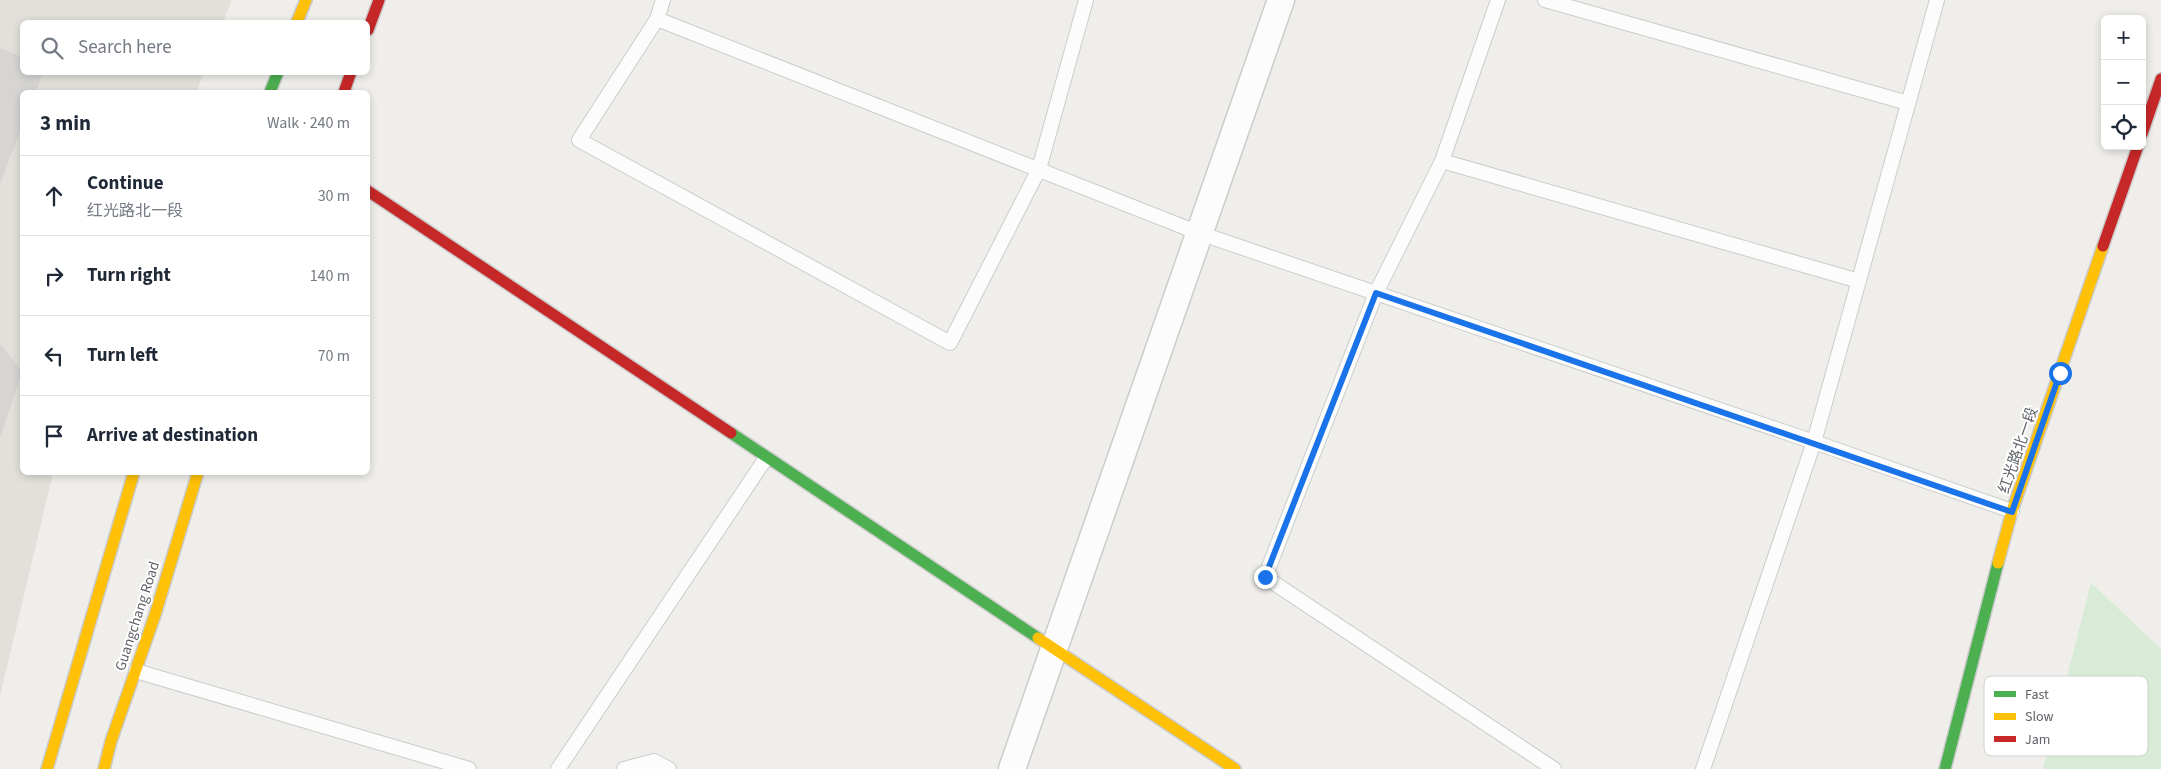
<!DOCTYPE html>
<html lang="en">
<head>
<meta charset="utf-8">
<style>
  body { margin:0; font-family:"Source Sans 3","Noto Sans SC",sans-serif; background:#f2f2f3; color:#1f2937 }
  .controls { position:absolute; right:15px; top:15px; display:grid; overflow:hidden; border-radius:8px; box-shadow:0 2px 8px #0003 }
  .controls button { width:45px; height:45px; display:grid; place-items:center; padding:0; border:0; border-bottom:1px solid #e0e1e3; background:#fff; color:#1f2937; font:25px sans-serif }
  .stop { position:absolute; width:15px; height:15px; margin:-11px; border:4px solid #1a73e8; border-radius:50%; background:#fff }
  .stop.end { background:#1a73e8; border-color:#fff; box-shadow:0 1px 5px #0008 }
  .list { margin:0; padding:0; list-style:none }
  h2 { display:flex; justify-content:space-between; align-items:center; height:65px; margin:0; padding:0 20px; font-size:21px }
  h2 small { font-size:16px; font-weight:400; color:#747a83 }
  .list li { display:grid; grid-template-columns:32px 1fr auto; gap:15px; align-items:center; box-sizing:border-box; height:80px; padding:0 20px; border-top:1px solid #e0e1e3 }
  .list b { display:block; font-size:19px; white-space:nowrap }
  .list p { margin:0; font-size:16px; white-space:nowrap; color:#747a83 }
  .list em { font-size:16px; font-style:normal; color:#747a83 }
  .icon { flex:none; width:28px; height:28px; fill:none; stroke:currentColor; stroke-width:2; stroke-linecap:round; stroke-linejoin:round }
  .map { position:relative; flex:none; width:2161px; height:769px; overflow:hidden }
  .search { position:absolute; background:#fff; box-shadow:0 2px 8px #0003; left:20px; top:20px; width:350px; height:55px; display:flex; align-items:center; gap:12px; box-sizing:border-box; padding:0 18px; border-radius:8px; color:#747a83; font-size:19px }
  .panel { position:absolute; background:#fff; box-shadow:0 2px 8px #0003; left:20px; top:90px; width:350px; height:385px; border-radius:8px }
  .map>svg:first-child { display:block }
  .education { fill:#e2e0da }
  .green { fill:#d8ebd6 }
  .building { fill:#d6d5d3 }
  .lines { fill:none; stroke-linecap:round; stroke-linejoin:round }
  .lane-casing { stroke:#cbcccc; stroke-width:16 }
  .street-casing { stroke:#cbcccc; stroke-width:29 }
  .fast-casing { stroke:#cacacb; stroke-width:14 }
  .slow-casing { stroke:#cacacb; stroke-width:14 }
  .jam-casing { stroke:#cacacb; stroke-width:14 }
  .lane { stroke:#fdfcfc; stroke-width:14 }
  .street { stroke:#fdfcfc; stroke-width:26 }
  .fast { stroke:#4caf50; stroke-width:11 }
  .slow { stroke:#ffc107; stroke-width:11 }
  .jam { stroke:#c62828; stroke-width:11 }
  .route { stroke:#1a73e8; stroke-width:6 }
  .labels { text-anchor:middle; stroke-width:4; stroke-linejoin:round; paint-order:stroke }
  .street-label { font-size:15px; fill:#5f6368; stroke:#fff }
  .key { fill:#fff; stroke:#cfd0d2; stroke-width:1 }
  .key-label { font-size:14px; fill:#5f6368 }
</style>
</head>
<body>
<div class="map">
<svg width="2161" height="769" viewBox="0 0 2161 769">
  <rect width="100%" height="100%" fill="#efeeea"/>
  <path class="education" d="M0,0H232L223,22H22V72L204,73L196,92H22V472L53,473L0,696Z"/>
  <path class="green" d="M2091,583L2161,649V769H2043Z"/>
  <path class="building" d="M0,48L22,57V72H43L36,92H22V126L0,184Z
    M0,344L22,372L0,438Z"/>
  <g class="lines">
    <defs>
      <path id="lane" d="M1086,0L1039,169L950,343L579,140L657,19L1199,233L1814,442L2012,511
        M1498,0L1442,161L1376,293L1265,577L1554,769
        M1545,0L1908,103
        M657,19L663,0
        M1442,161L1859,281
        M136,671L469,769
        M558,769L766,458
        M624,769L654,761L669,769
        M1703,769L1814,442L1937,0"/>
      <path id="street" d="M1012,769L1281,0"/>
      <path id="fast" d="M270,92L278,72
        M731,433L1038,638
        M1945,769L1998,563"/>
      <path id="slow" d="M297,22L306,0
        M1998,563L2012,511L2103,246
        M1038,638L1235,769
        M47,769L134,472
        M104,769L111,741L155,615L198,472"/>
      <path id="jam" d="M368,30L379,0
        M344,92L351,72
        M2142,134L2161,79
        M368,191L731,433
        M2103,246L2138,146"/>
    </defs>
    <use href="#lane" class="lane-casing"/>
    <use href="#street" class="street-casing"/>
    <use href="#fast" class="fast-casing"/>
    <use href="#slow" class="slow-casing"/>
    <use href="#jam" class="jam-casing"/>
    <use href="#lane" class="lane"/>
    <use href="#street" class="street"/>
    <use href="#fast" class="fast"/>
    <use href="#slow" class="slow"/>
    <use href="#jam" class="jam"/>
  </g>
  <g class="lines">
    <path class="route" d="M1265,577L1376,293L2012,512L2060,373"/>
  </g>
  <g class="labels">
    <g class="street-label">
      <text transform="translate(2018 450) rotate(-71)" y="5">红光路北一段</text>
      <text transform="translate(137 616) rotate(-72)" y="5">Guangchang Road</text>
    </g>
  </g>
  <rect x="1984" y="676" width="164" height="80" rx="8" class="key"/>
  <rect x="1994" y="691" width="22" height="6" fill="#4caf50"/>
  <rect x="1994" y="713" width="22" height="7" fill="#ffc107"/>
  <rect x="1994" y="736" width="22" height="6" fill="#c62828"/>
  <g class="key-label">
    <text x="2025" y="699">Fast</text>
    <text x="2025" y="721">Slow</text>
    <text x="2025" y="744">Jam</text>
  </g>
</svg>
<div class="controls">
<button>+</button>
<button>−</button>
<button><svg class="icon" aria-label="locate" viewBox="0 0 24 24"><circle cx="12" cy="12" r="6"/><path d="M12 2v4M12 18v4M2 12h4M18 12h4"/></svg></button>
</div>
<div class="stop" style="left:2060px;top:373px"></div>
<div class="stop end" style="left:1265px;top:577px"></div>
<div class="search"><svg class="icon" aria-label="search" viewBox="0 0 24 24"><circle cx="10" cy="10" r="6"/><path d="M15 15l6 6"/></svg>Search here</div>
<section class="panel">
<h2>3 min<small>Walk · 240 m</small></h2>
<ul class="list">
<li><svg class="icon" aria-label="ahead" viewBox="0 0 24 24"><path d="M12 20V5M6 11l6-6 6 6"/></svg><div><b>Continue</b><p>红光路北一段</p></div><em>30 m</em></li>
<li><svg class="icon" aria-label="right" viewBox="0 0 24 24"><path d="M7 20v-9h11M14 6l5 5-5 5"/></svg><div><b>Turn right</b></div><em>140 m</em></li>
<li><svg class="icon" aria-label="left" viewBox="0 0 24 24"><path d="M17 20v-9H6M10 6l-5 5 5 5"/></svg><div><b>Turn left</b></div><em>70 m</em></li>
<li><svg class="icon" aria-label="arrive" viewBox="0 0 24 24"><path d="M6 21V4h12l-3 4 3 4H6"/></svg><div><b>Arrive at destination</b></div></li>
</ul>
</section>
</div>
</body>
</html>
